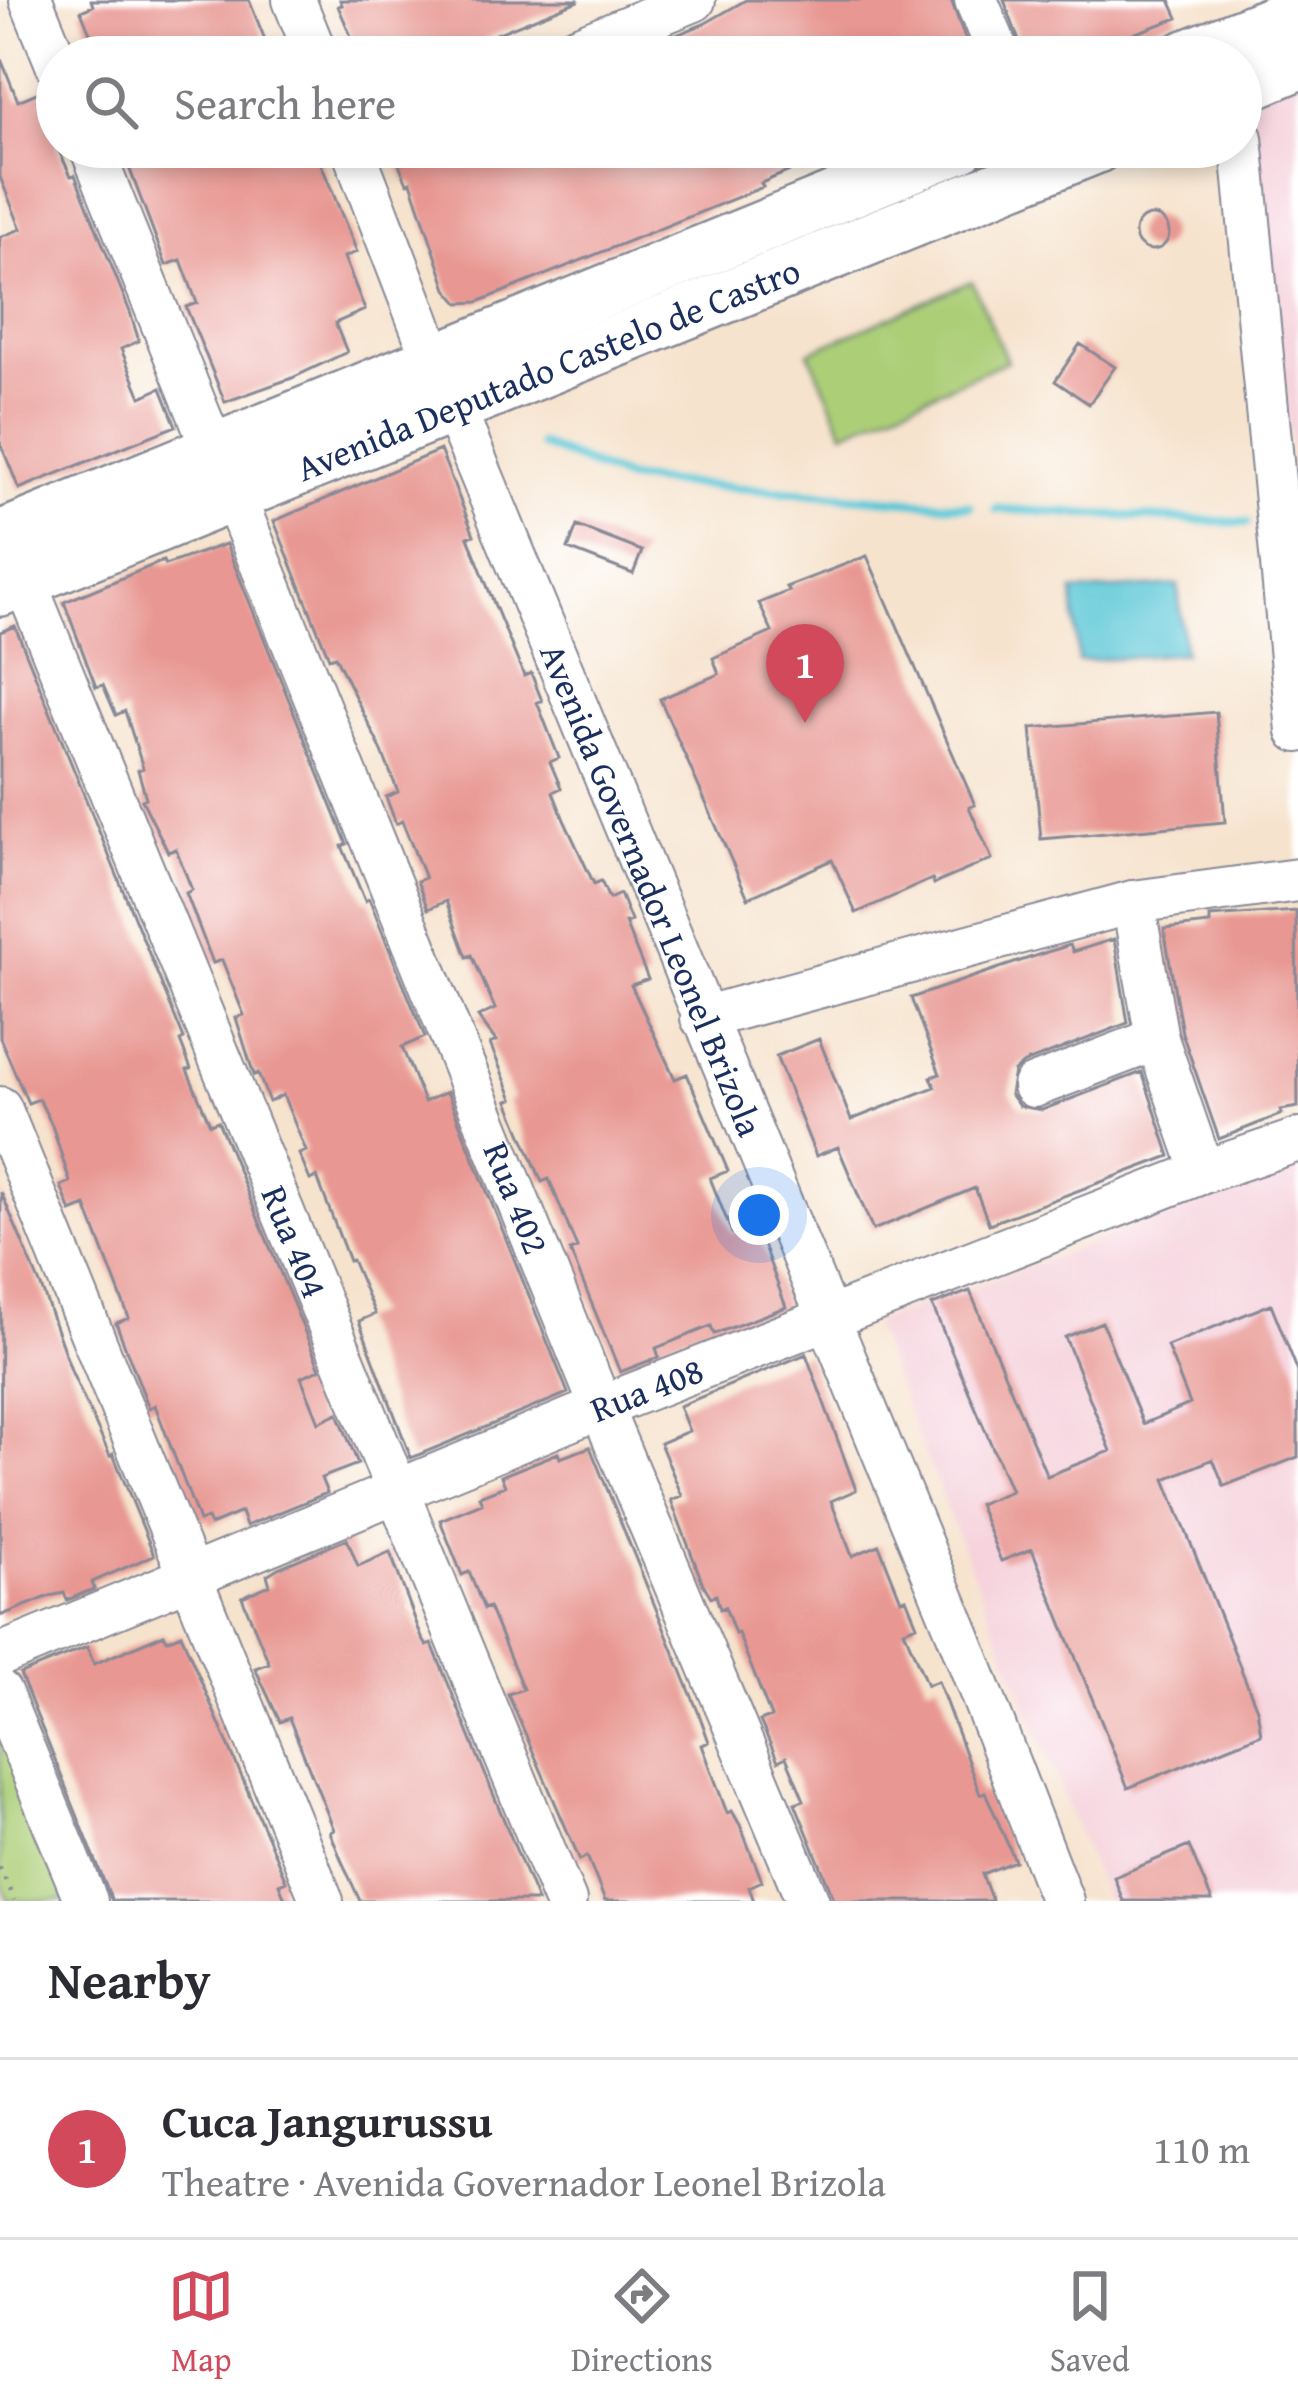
<!DOCTYPE html>
<html lang="en">
<head>
<meta charset="utf-8">
<style>
  body { margin:0; font-family:"Gentium Book Plus",serif; background:#f7f7f7; color:#2b2b33 }
  .you { position:absolute; left:759px; top:1215px; width:42px; height:42px; margin:-30px; border:9px solid #fff; border-radius:50%; background:#1a73e8; box-shadow:0 0 0 18px #1a73e833 }
  .badge { display:grid; place-items:center; width:78px; height:78px; border-radius:50%; background:#d1495b; color:#fff; font-size:39px; font-weight:700 }
  .pin { position:absolute; translate:-50% -99px; filter:drop-shadow(0 3px 6px #0008) }
  .pin::after { content:''; position:absolute; top:63px; width:42px; height:36px; background:inherit; clip-path:polygon(0 0,100% 0,50% 100%) }
  .list { margin:0; padding:0; list-style:none }
  h2 { display:flex; justify-content:space-between; align-items:center; height:156px; margin:0; padding:0 48px; font-size:51px }
  h2 small { font-size:39px; font-weight:400; color:#7c7c81 }
  .list li { display:grid; grid-template-columns:78px 1fr auto; gap:36px; align-items:center; box-sizing:border-box; height:180px; padding:0 48px; border-top:3px solid #e1e1e2 }
  .list b { display:block; font-size:45px; white-space:nowrap }
  .list p { margin:0; font-size:39px; white-space:nowrap; color:#7c7c81 }
  .list em { font-size:39px; font-style:normal; color:#7c7c81 }
  .icon { flex:none; width:66px; height:66px; fill:none; stroke:currentColor; stroke-width:2; stroke-linecap:round; stroke-linejoin:round }
  .map { position:relative; flex:none; width:1298px; height:1901px; overflow:hidden }
  .search { position:absolute; background:#fff; box-shadow:0 6px 18px #0003; left:36px; right:36px; top:36px; height:132px; display:flex; align-items:center; gap:30px; box-sizing:border-box; padding:0 42px; border-radius:66px; color:#7c7c81; font-size:45px }
  .sheet { height:336px; background:#fff }
  nav { display:flex; justify-content:space-around; align-items:center; box-sizing:border-box; height:168px; border-top:3px solid #e1e1e2; background:#fff; font-size:33px; color:#7c7c81 }
  nav a { display:grid; justify-items:center; gap:6px }
  nav .on { color:#d1495b }
  .map>svg:first-child { display:block }
  .built { fill:#f5cfda }
  .green { fill:#acce77; stroke:#647e6a; stroke-width:3 }
  .water { fill:#5dc8d7; stroke:#3c7c9a; stroke-width:3 }
  .lines { fill:none; stroke-linecap:round; stroke-linejoin:round }
  .stream { stroke:#5dc8d7; stroke-width:9 }
  .building { fill:#e89792 }
  .minor-casing { stroke:#888996; stroke-width:46 }
  .major-casing { stroke:#888996; stroke-width:56 }
  .path { stroke:#888996; stroke-width:4.5; stroke-dasharray:3 9; stroke-linecap:butt }
  .minor { stroke:#fff; stroke-width:42 }
  .major { stroke:#fff; stroke-width:51 }
  .labels { text-anchor:middle; stroke-width:9; stroke-linejoin:round; paint-order:stroke }
  .street-label { font-size:36px; fill:#1b2f5e; stroke:#fff }
</style>
</head>
<body>
<div class="map">
<svg width="1298" height="1901" viewBox="0 0 1298 1901">
  <rect width="100%" height="100%" fill="#fff"/>
  <filter id="ink" filterUnits="userSpaceOnUse"><feTurbulence type="fractalNoise" baseFrequency=".00833" numOctaves="2"/><feDisplacementMap in="SourceGraphic" scale="24" xChannelSelector="R" yChannelSelector="G"/><feConvolveMatrix kernelMatrix="1 2 1 2 8 2 1 2 1" color-interpolation-filters="sRGB"/></filter>
  <filter id="wash" filterUnits="userSpaceOnUse"><feTurbulence type="fractalNoise" baseFrequency=".004" numOctaves="4" result="noise"/><feDisplacementMap in="SourceGraphic" scale="48" xChannelSelector="R" yChannelSelector="G"/><feGaussianBlur stdDeviation="2.7" result="paint"/><feColorMatrix in="noise" values="0 0 0 0 0 0 0 0 0 0 0 0 0 0 0 0 0 1.4 0 .05"/><feComposite in="paint" operator="in"/></filter>
  <g filter="url(#wash)">
    <rect width="100%" height="100%" fill="#f6e3cd"/>
    <path class="built" d="M1298,77V472H1294L1250,95Z
      M1298,1167V1901H1106L872,1324Z"/>
    <path class="green" d="M972,281L1007,361L844,432L809,352Z
      M0,1717L76,1901H9L0,1879Z"/>
    <path class="water" d="M1178,585L1184,653L1078,661L1073,592Z"/>
    <g class="lines">
      <path class="stream" d="M541,445L626,479L970,506
        M996,509L1247,523"/>
    </g>
    <g id="blocks">
      <path class="building" d="M91,0H249L272,57H81L77,45L92,38L81,11L93,6Z
        M340,0H578V1L491,36L466,51L469,57H360L338,6L342,5Z
        M746,0H951L972,57H815L813,50L796,57H622L704,24Z
        M1004,0H1170L1178,18L1069,57H1025Z
        M1,59L18,101L46,89L57,116V147L71,176L75,175L130,312L139,341L121,349L141,397L161,388L176,426L19,489L0,442V237L21,229L0,177Z
        M141,147H314L357,252L344,257L365,310L335,323L347,352L292,378L225,402L186,307L197,303L181,260L166,265L124,154Z
        M392,147H846L761,183L763,187L478,302L459,303L447,289L411,182L407,183Z
        M1135 233a17 17 0 1 1 34 0a17 17 0 1 1-34 0Z
        M1080,344L1115,367L1089,404L1055,381Z
        M440,450L474,535L468,537L495,606L524,676L531,673L542,701L537,702L559,758L550,762L561,788L553,792L564,820L594,884L601,881L609,899L620,894L631,921L625,923L648,979L631,985L675,1079L687,1074L728,1171L710,1178L732,1233L750,1225L757,1241L761,1239L786,1307L714,1334L711,1326L656,1348L659,1357L620,1372L570,1251L577,1248L549,1179L542,1182L508,1101L513,1099L490,1044L496,1041L478,1017L495,1009L472,955L467,957L446,901L428,909L417,881L425,878L402,821L396,824L386,797L398,792L381,749L335,656L329,658L274,521Z
        M577,526L642,551L633,574L568,549Z
        M226,544L347,844L342,846L365,901L369,899L425,1037L402,1047L424,1102L447,1092L568,1393L411,1458L359,1321L375,1314L352,1260L349,1261L317,1177L310,1180L299,1154L306,1151L283,1095L269,1102L258,1073L254,1075L236,1018L244,1015L222,960L213,963L186,893L192,890L176,849L168,852L142,800L146,798L138,770L143,768L125,711L116,715L103,685L96,687L64,602L163,561L165,565Z
        M867,556L975,805L969,807L992,859L934,884L932,879L856,913L832,860L748,898L660,699L719,674L713,658L772,632L759,603L789,591L786,587Z
        M15,626L184,1039L180,1041L191,1069L187,1070L210,1124L218,1121L320,1369L301,1377L319,1422L338,1413L358,1464L321,1478L327,1493L246,1526L241,1512L210,1525L207,1519L199,1521L155,1405L149,1408L116,1323L129,1318L86,1206L71,1212L61,1186L70,1182L52,1125L39,1099L28,1103L0,1038V632Z
        M1216,712L1225,822L1041,839L1031,728Z
        M1296,911L1298,1107L1281,1110L1282,1114L1219,1139L1182,1033L1164,929L1210,924V917Z
        M1114,939L1128,1023L1024,1063L1014,1071L1010,1094L1019,1106L1042,1110L1142,1072L1170,1156L989,1224L975,1188L873,1230L838,1147L816,1156L776,1056L819,1039L851,1120L935,1087L931,1077L940,1074L911,998L1047,952L1070,945L1073,952Z
        M1,1192L42,1289L72,1373L110,1456L113,1454L154,1555L92,1582L94,1589L67,1600L64,1593L50,1596L0,1616Z
        M970,1291L1047,1476L1111,1451L1065,1337L1102,1322L1143,1424L1190,1404L1167,1346L1271,1304L1298,1372V1457L1224,1486L1213,1459L1165,1479L1257,1709L1261,1734L1128,1788L1032,1549L1001,1561L978,1504L1011,1491L932,1305Z
        M806,1354L856,1490L831,1501L852,1556L879,1545L901,1600L906,1598L917,1625L904,1630L927,1685L938,1681L980,1794L985,1792L1015,1861L982,1874L992,1901H835L795,1803L804,1800L786,1757L778,1761L760,1721L771,1717L738,1633L735,1634L725,1607L720,1609L716,1595L711,1597L703,1584L671,1500L682,1496L660,1443L689,1431L679,1406Z
        M590,1447L699,1714L709,1742L702,1745L727,1813L732,1811L740,1825L762,1881L749,1887L754,1901H605L587,1856L580,1860L508,1694L523,1689L489,1607L484,1609L469,1572L462,1575L440,1520L482,1503L479,1496L505,1486L501,1476L558,1453L560,1458Z
        M347,1539L358,1566L390,1552L422,1638L427,1646L432,1644L537,1901H360L341,1859L330,1832L334,1830L289,1718L280,1722L255,1668L269,1663L242,1597L270,1585L267,1575L278,1568Z
        M164,1634L167,1640L181,1634L286,1881L279,1884L286,1901H112L20,1674L87,1647L94,1664Z
        M1189,1846L1212,1901H1123L1114,1877Z"/>
    </g>
  </g>
  <g filter="url(#ink)">
    <use href="#blocks" fill-opacity="0" stroke="#888996" stroke-width="3"/>
    <g class="lines">
      <defs>
        <g id="minor">
          <path d="M31,0L57,64"/>
          <path d="M294,0L317,57"/>
          <path d="M976,0L1000,57"/>
          <path d="M554,57L694,0"/>
          <path d="M1241,138L1298,731"/>
          <path d="M91,147L213,449"/>
          <path id="s1" d="M352,147L434,360L959,1636L1062,1901"/>
          <path id="s2" d="M233,494L601,1407L808,1901"/>
          <path id="s3" d="M13,553L565,1901"/>
          <path d="M702,1018L1133,902"/>
          <path d="M1034,1086L1157,1039"/>
          <path d="M0,1108L322,1901"/>
          <path d="M1203,1172L1157,1039L1133,902L1298,880"/>
          <path id="s4" d="M0,1655L601,1407L1203,1172L1298,1140"/>
          <path d="M0,1692L86,1901"/>
        </g>
        <g id="major">
          <path d="M1184,57L1298,12"/>
          <path d="M1241,88L1298,64"/>
          <path d="M0,537L959,147"/>
          <path id="s5" d="M0,590L1097,147"/>
        </g>
      </defs>
      <use href="#minor" class="minor-casing"/>
      <use href="#major" class="major-casing"/>
      <path class="path" d="M0,1867L14,1901"/>
      <use href="#minor" class="minor"/>
      <use href="#major" class="major"/>
    </g>
  </g>
  <g class="labels">
    <g class="street-label">
      <text dy="13" stroke="none"><textPath href="#s5" startOffset="591">Avenida Deputado Castelo de Castro</textPath></text>
      <text dy="13" stroke="none"><textPath href="#s1" startOffset="801">Avenida Governador Leonel Brizola</textPath></text>
      <text dy="13" stroke="none"><textPath href="#s2" startOffset="759">Rua 402</textPath></text>
      <text dy="13" stroke="none"><textPath href="#s3" startOffset="744">Rua 404</textPath></text>
      <text dy="13" stroke="none"><textPath href="#s4" startOffset="699">Rua 408</textPath></text>
    </g>
  </g>
</svg>
<div class="you"></div>
<div class="pin badge" style="left:805px;top:723px">1</div>
<div class="search"><svg class="icon" aria-label="search" viewBox="0 0 24 24"><circle cx="10" cy="10" r="6"/><path d="M15 15l6 6"/></svg>Search here</div>
</div>
<section class="sheet">
<h2>Nearby<small></small></h2>
<ul class="list">
<li><span class="badge">1</span><div><b>Cuca Jangurussu</b><p>Theatre · Avenida Governador Leonel Brizola</p></div><em>110 m</em></li>
</ul>
</section>
<nav>
<a class="on"><svg class="icon" aria-label="map" viewBox="0 0 24 24"><path d="M3 6l6-2 6 2 6-2v14l-6 2-6-2-6 2zM9 4v14M15 6v14"/></svg>Map</a>
<a><svg class="icon" aria-label="directions" viewBox="0 0 24 24"><path d="M12 3l9 9-9 9-9-9zM9 14v-3h6M13 9l2 2-2 2"/></svg>Directions</a>
<a><svg class="icon" aria-label="saved" viewBox="0 0 24 24"><path d="M7 4h10v16l-5-4-5 4z"/></svg>Saved</a>
</nav>
</body>
</html>
